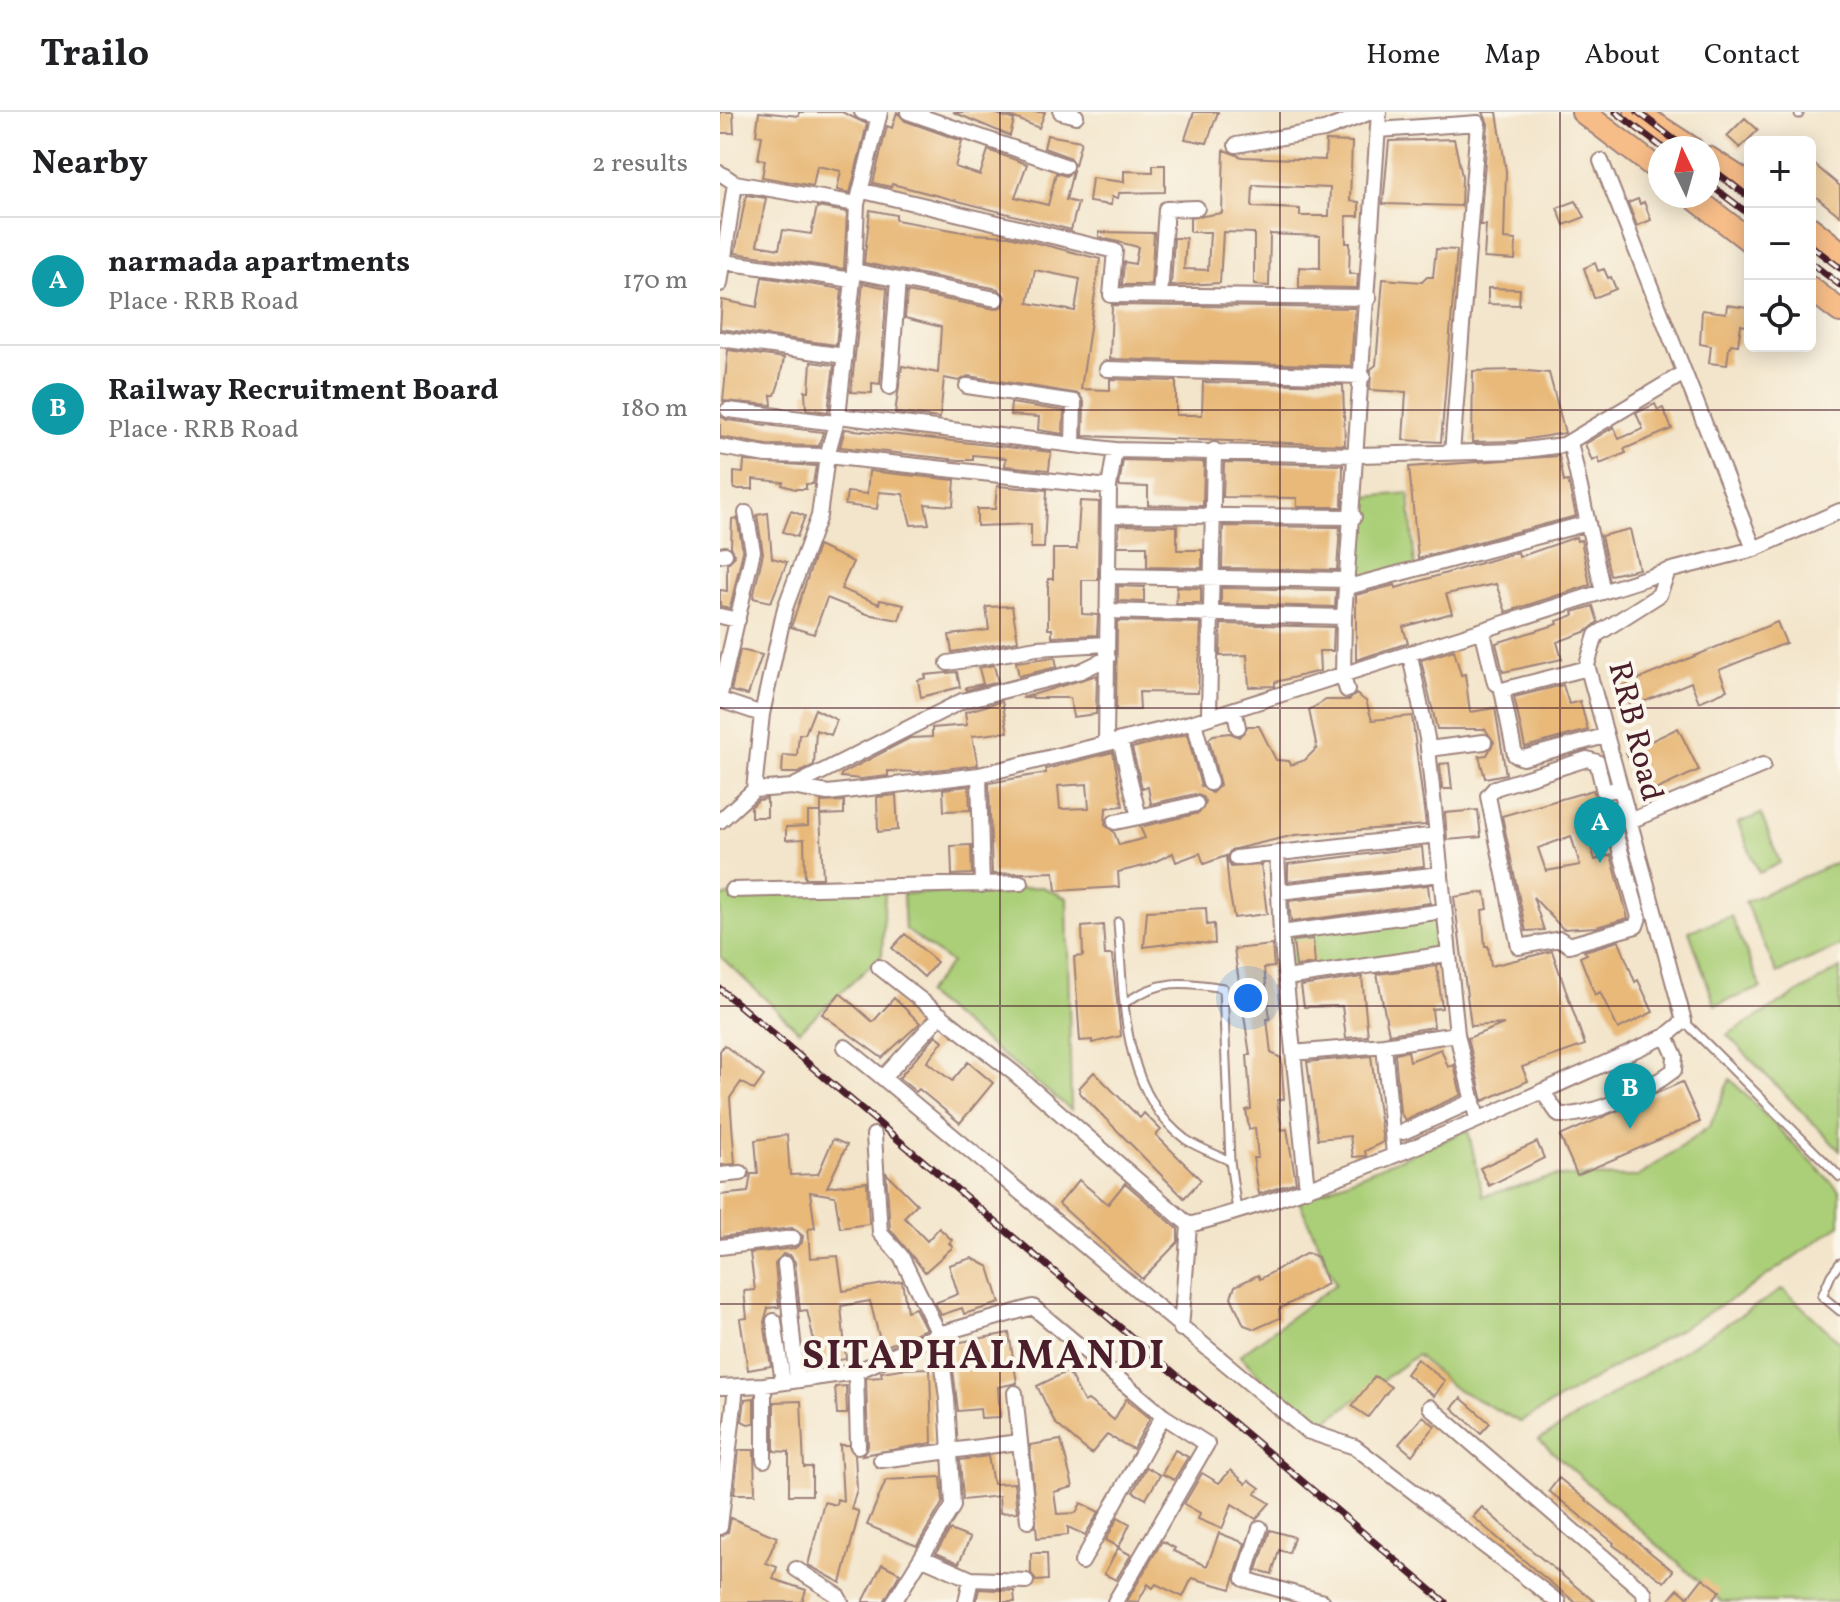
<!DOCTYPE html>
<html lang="en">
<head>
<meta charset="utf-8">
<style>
  body { margin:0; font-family:Vollkorn,serif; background:#f6f6f6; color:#202124 }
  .controls { position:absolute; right:24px; top:24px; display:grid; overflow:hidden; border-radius:12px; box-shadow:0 4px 20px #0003 }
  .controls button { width:72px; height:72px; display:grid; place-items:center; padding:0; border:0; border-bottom:2px solid #e0e0e0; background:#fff; color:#202124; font:40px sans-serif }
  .compass { position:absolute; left:928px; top:24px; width:72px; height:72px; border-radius:50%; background:#fff; box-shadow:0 4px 20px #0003; rotate:355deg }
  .you { position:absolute; left:528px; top:886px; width:28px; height:28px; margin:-20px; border:6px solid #fff; border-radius:50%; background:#1a73e8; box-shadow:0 0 0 12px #1a73e833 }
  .badge { display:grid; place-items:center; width:52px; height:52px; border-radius:50%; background:#1a73e8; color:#fff; font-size:26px; font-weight:700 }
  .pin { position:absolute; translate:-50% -66px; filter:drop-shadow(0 2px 4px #0008) }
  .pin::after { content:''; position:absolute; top:42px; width:28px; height:24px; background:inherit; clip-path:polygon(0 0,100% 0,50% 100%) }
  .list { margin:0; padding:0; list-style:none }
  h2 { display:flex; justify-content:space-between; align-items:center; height:104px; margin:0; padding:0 32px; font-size:34px }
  h2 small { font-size:26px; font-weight:400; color:#757577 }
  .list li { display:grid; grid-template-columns:52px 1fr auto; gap:24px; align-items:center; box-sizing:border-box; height:128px; padding:0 32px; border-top:2px solid #e0e0e0 }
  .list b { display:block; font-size:30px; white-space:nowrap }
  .list p { margin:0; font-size:26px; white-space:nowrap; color:#757577 }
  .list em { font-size:26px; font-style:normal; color:#757577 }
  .icon { flex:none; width:44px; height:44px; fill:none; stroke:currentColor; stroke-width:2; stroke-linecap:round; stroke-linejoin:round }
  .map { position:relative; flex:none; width:1120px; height:1490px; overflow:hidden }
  header { display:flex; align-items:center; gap:48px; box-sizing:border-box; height:112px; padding:0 40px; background:#fff; border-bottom:2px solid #e0e0e0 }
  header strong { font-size:38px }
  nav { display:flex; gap:44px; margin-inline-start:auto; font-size:28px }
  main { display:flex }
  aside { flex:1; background:#fff }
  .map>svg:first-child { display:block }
  .green { fill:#abcf78; stroke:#7a7752; stroke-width:2 }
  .building { fill:#e8b979; fill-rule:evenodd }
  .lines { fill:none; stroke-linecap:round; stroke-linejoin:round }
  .service-casing { stroke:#9e827b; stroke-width:11 }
  .minor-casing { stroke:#9e827b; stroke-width:18 }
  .primary-casing { stroke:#9e827b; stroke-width:26 }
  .service { stroke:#fff; stroke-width:7 }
  .minor { stroke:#fff; stroke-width:14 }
  .primary { stroke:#f7bd88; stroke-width:22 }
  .rail-casing { stroke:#4a1f2b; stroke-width:7 }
  .rail { stroke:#fbf7ec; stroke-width:4; stroke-dasharray:12; stroke-linecap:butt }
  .grid { fill:none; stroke:#4a1f2b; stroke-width:2; stroke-opacity:0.55 }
  .labels { text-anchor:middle; stroke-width:8; stroke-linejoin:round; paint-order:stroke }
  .street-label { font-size:32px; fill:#4a1f2b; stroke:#fbf7ec }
  .district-label { font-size:40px; font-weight:bold; letter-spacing:2px; fill:#4a1f2b; stroke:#fbf7ec }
</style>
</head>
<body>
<header>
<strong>Trailo</strong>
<nav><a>Home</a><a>Map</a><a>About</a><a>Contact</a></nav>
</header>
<main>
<aside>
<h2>Nearby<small>2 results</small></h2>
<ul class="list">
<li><span class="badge" style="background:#0f9aa8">A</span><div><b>narmada apartments</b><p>Place · RRB Road</p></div><em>170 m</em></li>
<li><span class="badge" style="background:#0f9aa8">B</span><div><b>Railway Recruitment Board</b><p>Place · RRB Road</p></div><em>180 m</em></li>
</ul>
</aside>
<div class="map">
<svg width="1120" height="1490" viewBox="0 0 1120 1490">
  <rect width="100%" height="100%" fill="#fbf7ec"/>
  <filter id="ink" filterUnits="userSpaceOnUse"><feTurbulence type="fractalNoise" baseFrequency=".0125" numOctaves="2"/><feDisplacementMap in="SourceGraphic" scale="16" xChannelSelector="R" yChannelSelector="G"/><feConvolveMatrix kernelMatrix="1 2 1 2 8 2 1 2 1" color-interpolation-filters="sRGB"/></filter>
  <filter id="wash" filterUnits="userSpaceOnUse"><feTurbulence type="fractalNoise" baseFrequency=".006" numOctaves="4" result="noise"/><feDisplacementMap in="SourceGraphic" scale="32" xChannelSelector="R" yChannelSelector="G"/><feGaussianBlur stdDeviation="1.8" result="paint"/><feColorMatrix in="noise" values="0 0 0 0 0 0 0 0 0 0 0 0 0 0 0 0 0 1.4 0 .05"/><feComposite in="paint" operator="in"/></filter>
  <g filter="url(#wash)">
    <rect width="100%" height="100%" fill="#f3e5cb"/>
    <path class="green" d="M689,381L695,454L628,475L635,386Z
      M1041,702L1060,751L1039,761L1018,711Z
      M1120,749V834L1057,861L1025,790Z
      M322,775L347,786L351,998L205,882L231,851L185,817L183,782Z
      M165,779L162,843L79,919L0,844V786L15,781Z
      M724,799L727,842L566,866L561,821Z
      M1011,804L1041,876L995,893L969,819Z
      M1120,856V1039L1007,923Z
      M1010,967L1120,1079V1113L1022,1181L800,1310L731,1274L697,1243L606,1309L560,1287L520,1243L616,1172L579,1089L748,1018L763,1084L836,1064L918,1065L990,1014Z
      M1063,1177L1120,1230V1490H1002L819,1328Z"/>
    <g id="blocks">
      <path class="building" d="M0,0H13L14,21H0Z
        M39,0L79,4V0H122L147,12L130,81L117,78L121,59L97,54L93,74L42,65L45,48L38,47L42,24L36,23Z
        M177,0L185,9L242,29L235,55L260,63L268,38L307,52L295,85L328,93L336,61L346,64L353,59L346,88L358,91L351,118L172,72L171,75L153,71L167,14L172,16Z
        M233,0H271L294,8L290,24Z
        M280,0H325L319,16Z
        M474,0H498L487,31L465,27Z
        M763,0H777L786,59L784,127L796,128L795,148L764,146L766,113H760L768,12Z
        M1025,6L1038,18L1020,36L1007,24Z
        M327,23L361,29L355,53L349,45L324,36Z
        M734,27L742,64L741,94L663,92L669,29Z
        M606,29L632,30L630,89L639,90V104H626V131H630L629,162H638L637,176L579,175V155L600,156V124L550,122L549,174L534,173V121L503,120L500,171L451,174L454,126H466L464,157L488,158L490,120H470V106L502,101L504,38L522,45L605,48ZM533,73L610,76L609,104H580V97L532,95Z
        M433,53H445V80L399,81L398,86L392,85L391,93L369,90L372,66L404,70V59L433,60Z
        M1095,53L1120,74V104L1090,80V59Z
        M26,83L46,86L37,133L59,137L63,118L91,122L97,95L127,100L124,157L15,141Z
        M918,87L920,92L924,90L931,108L917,114L908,91Z
        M856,89L865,105L844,113L837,96Z
        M150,98L176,103V108L254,122L289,124L380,147L361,277L390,278V267L456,269V303H482L483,270L623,273L625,333L363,324L364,290L359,282L248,264L239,269L224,266L220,306L175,301L182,254L218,261L221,215L185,206L187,180L275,197L283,194L286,185L278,177L144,151ZM315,158L360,167L355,199L308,191Z
        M379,120L434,121L431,173H402L404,150L415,152L418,135L379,125Z
        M716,137L737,138L721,330L683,328L686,280L650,278L651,257L656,253L663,167L702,170L707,165H713Z
        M875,151L878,159L884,157L888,166L891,165L896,177L874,186L864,156Z
        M42,165L122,177L116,233L0,217L2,188L37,195Z
        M143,171L167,176L160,272L152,271V281L131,280Z
        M768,176L800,177L799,193L768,192Z
        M392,193L635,196L631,254L390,247Z
        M1007,193L1028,196L1026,214L1021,213L1018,233L1011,232L1009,236L1007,253L989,251L991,234L980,232L982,198L1006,201Z
        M8,238L64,246L59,271L55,283H51L52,293L3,289Z
        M91,250L114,253L108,300L86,297L85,279H89Z
        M796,258L829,261L845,321L796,329L752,330L753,259Z
        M291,291L344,299L343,322L318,318L319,305L290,303Z
        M935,292L938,298L943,296L952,317L904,337L906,341L880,352L878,346L872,349L865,332L894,315L899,327L923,317L916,301Z
        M0,304L7,308L103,320L99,334L47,333L0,325Z
        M125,317L331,340L329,358L285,354L286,346L253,343V348H239L120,335Z
        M839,344L844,370L848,369L856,404L698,446L689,355Z
        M403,348L484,350L483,394L428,393V375L399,374Z
        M24,349L96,354L93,372H86V377H75L62,373L63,370L33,367V377H14V360L23,361Z
        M504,350L623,353L622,395H577V386L503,385Z
        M149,359L235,368L233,394L205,392L209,412L191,413L183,382L159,380L157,397L125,393L127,380L147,382Z
        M277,374L327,378L324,436H311V412L257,414V397H275Z
        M360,389L379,390L378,468H362V502L378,503L377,523L332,525V517H328V467H333V437H357Z
        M71,399L85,404L77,425L63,420Z
        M48,401L52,446L67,450L51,490L33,486L43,441L37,403Z
        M17,406L23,439L10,496L0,494V478L7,479V452L15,444L11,434L12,407Z
        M399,413L457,414V438H482V456L427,455V434H398Z
        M503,414L620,415L617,458L502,456Z
        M910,417L919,457L890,463L881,424Z
        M856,425L857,429L861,428L870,473L786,500L776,472L726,482L732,501L683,515L688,531L636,548V483L675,473L676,476L798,440L799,445Z
        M98,434L133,450L121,477L159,492L160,488L184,493L179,508L147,502L107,486L94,522L71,515Z
        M398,474L424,475V490L398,489Z
        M457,475L481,476V491H456Z
        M501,476L616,478L615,495L501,492Z
        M292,494L298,529L232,540L229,523L269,518L266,495Z
        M873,494L878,510L867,519L837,530L842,547L783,560L776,531L838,512L837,509L854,503L853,500Z
        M397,509L481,511L478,581L419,580L420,598H396Z
        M1057,510L1066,531L999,558L1007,578L979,590L971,570L911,595L902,574Z
        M501,512L614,515L613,539H599L600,559L555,570V574L529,575L527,543L500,544Z
        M20,538L42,543L28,583L11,579Z
        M734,538L741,563L745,562L750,600L775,596L786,662L765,666L759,644L767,643L774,630L765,617H717L701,548Z
        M335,545L337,555L299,564L296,550Z
        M274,553L278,570L246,578V575L263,572L259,556Z
        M237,560L240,575L201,585L198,568L206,566L205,563Z
        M377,563L376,602L353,605L350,586H302Z
        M843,573L849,592L860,589L868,618L805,635L794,585Z
        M636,582L646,589L652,608L692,604L706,713L575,723L511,738L506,746L511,755L541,753L547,802L514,806L509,777L506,744L484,752L480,741L456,750L453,741L428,753L398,760L399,775L336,779L334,760L272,762L269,671L326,661V657L393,640L403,694L386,696L385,713L394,720L399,733L425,726L420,715L479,701L486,691L483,685L475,682L431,692L428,675L422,676L412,636L467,622L481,674L492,681L500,673L489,627L493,623L510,621L519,625L528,614H539L556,648L569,649L571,653L585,648L597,636L589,598L606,588H629ZM367,672L369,696L340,697L338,674Z
        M282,589L288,620L252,624L258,653L198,660L168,659V664L141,667L121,665V662L190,626L212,625V616L247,613L245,600Z
        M95,597L117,608L111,623L96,618L94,653L78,661H62L63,643L77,644L79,622H85Z
        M958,616L979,658L927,682L906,641Z
        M729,651L732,677H722L720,652Z
        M249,674L250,698L224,699L223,677Z
        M873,678L876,686L883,690L879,697L883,713L866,717L875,748L891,743L908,806L876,815L843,817L813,785L824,818L806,819L782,704ZM851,724L860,753L826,759L818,736Z
        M176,683L178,718L158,720L157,685Z
        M47,687V705H31V695L38,688Z
        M124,689V702L101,703V690Z
        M758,698L761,725L727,728L725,701Z
        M88,700H100L103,766H85L84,727L66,728V715L88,714Z
        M251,733L252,762L232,763L231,734Z
        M702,735L704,754L568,769V752Z
        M708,773L710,791L571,810L569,789Z
        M765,780L768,797L762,798L765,834H768L771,854L832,839L865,933L802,955L808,969L763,989L748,926L784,912L751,914L734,785Z
        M486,796L487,813L494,812L495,832L461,830L424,835L427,799Z
        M383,813L385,843H392L401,924L372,931V928L360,929L354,845L363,844L362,815Z
        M185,822L217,850L204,865L172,836Z
        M593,827L595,852L576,854L573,829Z
        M899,829L915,870L918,868L933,900L898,917L880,880L875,883L860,845L867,842L864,839Z
        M552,833L554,855L544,856L550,907H547L551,941L561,946L564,987L557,988L562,1018L567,1017L576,1070L539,1082L533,1046H538L535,1016L529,1017L526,998L531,997L527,943H530L514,837Z
        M717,854L722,896L712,897L714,915L669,922L657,862Z
        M642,865L648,924L626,926L622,894L584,895L581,874Z
        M120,881L153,910L174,886L200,911L162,946L102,902Z
        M216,923L223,929L207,950L232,969L248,950L273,971L240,1011L199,977L196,980L179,966Z
        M4,933L44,964L34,978L21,970L10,986L15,1052L0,1053V939Z
        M721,937L728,955L734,953L741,983L685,1008L680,1000L675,941L688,939L690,949Z
        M651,944L663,1030L645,1039L646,1044L633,1045L630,1024L598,1027L587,950Z
        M374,960L420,1006L424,1001L441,1018L436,1023L481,1068L464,1086L360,981L359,976Z
        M962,970L980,1010L857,1063L840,1024Z
        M67,1023L70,1063L98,1062L113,1027L127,1033L107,1075L147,1070L149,1112L120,1116L115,1084L90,1080L95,1116L88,1117L90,1146L118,1144L123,1179L182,1169L187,1199L195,1196L206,1217L162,1236L150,1189L121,1194L126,1247L99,1251L87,1198L80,1199L75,1150L70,1143L63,1142L55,1152L59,1195L48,1196L44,1210L51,1254L28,1258L20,1207L27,1206L24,1179L35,1178L30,1141L75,1136L82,1131L83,1124L72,1116L0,1125V1083L28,1080L31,1062H38L35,1028Z
        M817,1030L824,1046L769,1074L760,1056Z
        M166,1061L197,1092L184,1105L207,1129L219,1116L232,1128L229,1131L233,1135L205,1160L170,1117Z
        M359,1068L388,1092L405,1071L458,1117V1130L422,1167L339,1092Z
        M587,1141L598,1145L607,1172L559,1197L560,1206L535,1217L524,1213L511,1185L515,1174L538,1163L540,1167Z
        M252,1146L269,1155L280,1191L244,1202L242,1196L221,1203L215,1191L238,1182L229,1153Z
        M289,1221L297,1271L278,1275L280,1305L261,1306L260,1297L238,1299L230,1232Z
        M697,1247L725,1269L714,1284L686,1262Z
        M210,1256L212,1331L142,1343L148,1334L146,1266L162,1265L161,1260L181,1257Z
        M348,1259L364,1290L368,1288L394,1308L406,1287L430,1306L413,1337L387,1323L371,1342L335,1311L317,1274Z
        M655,1264L671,1275L648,1305L632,1294Z
        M126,1274L127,1302H117L115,1275Z
        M34,1286V1311L28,1312L22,1309L25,1287Z
        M741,1286L770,1311L761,1321L732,1296Z
        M81,1289L84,1355H92V1383H69V1340L54,1339V1290Z
        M703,1304L715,1314L692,1343L679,1332Z
        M341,1328L353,1375L334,1380L337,1402L356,1401L361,1391L379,1400L365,1423L348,1415V1423L317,1426L310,1333Z
        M120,1333H128L135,1343L137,1377L131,1397L138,1399V1405L121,1471L88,1453L104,1390L116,1393L117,1387L123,1389Z
        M19,1338H34L35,1382H14Z
        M455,1338L468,1345L454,1368L442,1362Z
        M268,1344L273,1372L294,1371L297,1400L280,1401L279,1384L243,1388L240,1348Z
        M426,1355L440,1363L426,1387L413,1380Z
        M511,1358L526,1372L529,1368L540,1376L535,1382L550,1391L536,1407L512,1392L502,1417L478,1407L480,1401L464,1392L482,1361L499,1371Z
        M221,1365L223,1390L197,1434L147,1413L166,1368Z
        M839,1366L953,1459L944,1470L893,1433L894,1431L829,1379Z
        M762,1395L804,1432L875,1490H855L814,1457L753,1405Z
        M398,1405L410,1412L399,1435L386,1428Z
        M11,1406L57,1425L46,1451L57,1455L53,1467L86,1478L82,1490H0V1425L8,1420Z
        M230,1418L250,1426L239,1451L216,1441Z
        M550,1418L574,1425L569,1441L559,1438L552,1462L537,1458Z
        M499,1421L525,1431L511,1477L472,1466L463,1485L436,1472L433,1476L428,1472L418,1490L407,1489L442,1429L455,1436L453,1439L487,1454Z
        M398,1436L411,1443L396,1468L384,1462Z
        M311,1441H327L328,1468L316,1469L311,1461Z
        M162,1452L180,1461L164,1490H143Z
        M983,1466L1000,1479L991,1490H947L958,1477L968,1485Z
        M259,1477L294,1479L295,1490H256Z"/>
    </g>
  </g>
  <g filter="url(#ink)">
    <use href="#blocks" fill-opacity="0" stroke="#9e827b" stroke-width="2"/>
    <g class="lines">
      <defs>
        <path id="service" d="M1079,2V0
          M398,810C404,883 400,978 465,1027C478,1036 496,1042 510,1049
          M405,891C439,867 463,869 503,876L510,1049L517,1099
          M964,909L1120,1065
          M1120,1151L1111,1163L1102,1184L1120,1199"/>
        <path id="minor" d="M142,0L159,5
          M188,0L345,54
          M341,0L356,4
          M658,18L758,11L732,341
          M516,33L604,18L651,0
          M881,49L1034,437
          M0,61L15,71L137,92
          M143,79L395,139L391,183L649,186
          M4,150L133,168
          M134,159L276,187
          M0,172L15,71
          M440,184L446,97L477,96
          M0,227L125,244
          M387,257L643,264
          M247,274L354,290L353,333
          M170,275L178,168
          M8,298L116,311
          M118,304L395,338L638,343L797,339L844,333L964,261
          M850,330L883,480
          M0,335L46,343L107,344L389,375
          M390,403L634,405
          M0,443L5,442
          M389,464L628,468
          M628,475L868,411
          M387,499L624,505
          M0,504L18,508
          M763,521L775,571
          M690,543L707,626L737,922L757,1007
          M228,551L317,536L387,532
          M868,556L782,578L795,643L803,646L885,624
          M627,578L623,565L624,505L659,0
          M0,583L33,439L26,401
          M0,588L42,602
          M514,597L518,615
          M489,604L494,338
          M474,610L490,671
          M400,628L419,705L476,692
          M386,631L389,375L395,338
          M708,637L764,630
          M259,663L262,773
          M72,675L242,589L361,559L388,546
          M900,676L884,680L877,650L867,647L775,676L768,684L799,835L840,827L849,833L916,814L919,805L889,699L906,695
          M34,678L72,675L108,681L259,663L474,610L948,459L1034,437L1120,399
          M0,709L34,678L42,602L65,496L99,404L107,344L118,304L134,159L137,92L160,0
          M910,709L1043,653
          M395,710L419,705
          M557,742L561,821L587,1077
          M516,746L717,723
          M12,778L301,771
          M559,780L721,762
          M561,821L724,799
          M159,855L294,961L469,1113
          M566,866L727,842
          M664,933L674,1043
          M125,935L163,966L221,903
          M573,941L664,933L737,922
          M163,966L587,1319L635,1335L838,1490
          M822,979L839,1003C871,1005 929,978 954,958L955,944L946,924
          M683,1020L753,989
          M154,1023L160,1121L181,1144L219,1222L227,1287L233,1394L174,1490
          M0,1063L21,1061
          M0,1135L73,1126
          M65,1152L77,1268
          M54,1209L63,1270
          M461,1217L469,1113C634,1070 790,993 946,924L964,909L867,553L876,523L939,483L948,459
          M136,1260L138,1334
          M44,1273V1348
          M0,1275L44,1273L136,1260L219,1222L313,1195L443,1304L487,1332L395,1490
          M295,1281L308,1409
          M710,1295L924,1480L925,1490
          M161,1348L299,1330
          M0,1415L16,1275
          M540,1416L524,1467L603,1490
          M203,1446L251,1467L306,1469
          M362,1450L443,1304
          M76,1457L117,1483L121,1490
          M246,1490L251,1467"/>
        <path id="primary" d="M863,0L940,59
          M916,0L971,36
          M988,46L1030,73
          M972,84L1030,129
          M1090,116L1120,140
          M1090,176L1120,199"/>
      </defs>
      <use href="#service" class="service-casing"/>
      <use href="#minor" class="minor-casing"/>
      <use href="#primary" class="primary-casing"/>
      <use href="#service" class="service"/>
      <use href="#minor" class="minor"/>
      <use href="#primary" class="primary"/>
      <defs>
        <path id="rail" d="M896,0L943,36
          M918,0L965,36
          M988,54L1030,86
          M988,71L1030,103
          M1090,133L1120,156
          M1090,150L1120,173
          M0,877L725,1490"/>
      </defs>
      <use href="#rail" class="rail-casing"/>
      <use href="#rail" class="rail"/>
    </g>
  </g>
  <path class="grid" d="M280,0V1490M560,0V1490M840,0V1490M0,298H1120M0,596H1120M0,894H1120M0,1192H1120"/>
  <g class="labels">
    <g class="street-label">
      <text transform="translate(917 619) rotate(76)" y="11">RRB Road</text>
    </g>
    <g class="district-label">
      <text x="264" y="1256">SITAPHALMANDI</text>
    </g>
  </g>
</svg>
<div class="controls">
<button>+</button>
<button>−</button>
<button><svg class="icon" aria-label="locate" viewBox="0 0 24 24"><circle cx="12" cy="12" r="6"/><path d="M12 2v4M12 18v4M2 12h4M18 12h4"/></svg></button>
</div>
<svg class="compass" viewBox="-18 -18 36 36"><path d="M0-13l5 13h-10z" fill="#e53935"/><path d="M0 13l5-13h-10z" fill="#757577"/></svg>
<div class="you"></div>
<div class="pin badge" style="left:880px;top:751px;background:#0f9aa8">A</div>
<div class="pin badge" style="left:910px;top:1017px;background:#0f9aa8">B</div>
</div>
</main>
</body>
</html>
